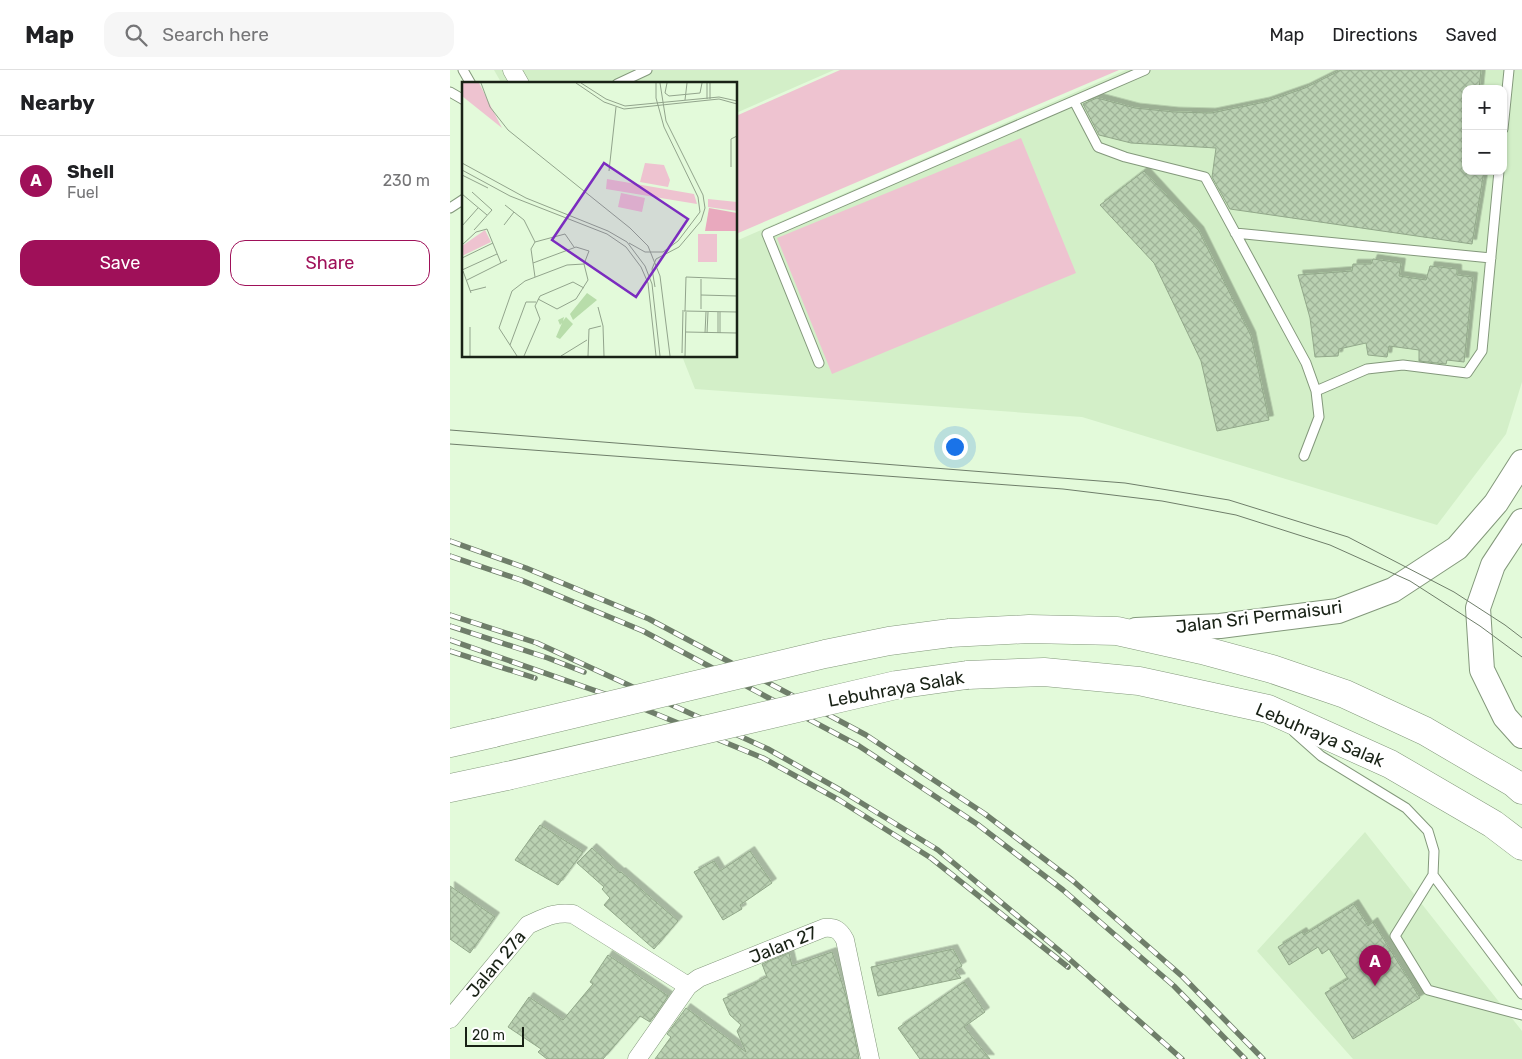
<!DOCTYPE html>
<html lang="en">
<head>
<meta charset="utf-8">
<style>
  body { margin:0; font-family:Rubik,sans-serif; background:#f6f6f6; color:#202124 }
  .controls { position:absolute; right:15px; top:15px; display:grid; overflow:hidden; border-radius:10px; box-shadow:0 1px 4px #0004 }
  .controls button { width:45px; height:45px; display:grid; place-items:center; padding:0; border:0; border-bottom:1px solid #e0e0e0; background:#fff; color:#202124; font:25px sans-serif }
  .scale { position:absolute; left:15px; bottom:12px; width:59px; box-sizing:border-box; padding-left:5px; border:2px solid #192216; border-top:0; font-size:14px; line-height:18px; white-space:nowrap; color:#192216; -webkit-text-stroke:4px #fff; paint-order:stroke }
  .you { position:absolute; left:504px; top:376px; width:18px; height:18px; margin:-12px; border:4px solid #fff; border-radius:50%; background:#1a73e8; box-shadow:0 0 0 8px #1a73e833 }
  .badge { display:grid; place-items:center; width:32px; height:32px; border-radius:50%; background:#9f1059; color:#fff; font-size:16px; font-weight:700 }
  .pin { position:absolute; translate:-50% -41px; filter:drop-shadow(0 1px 2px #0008) }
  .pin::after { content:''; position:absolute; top:26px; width:18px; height:15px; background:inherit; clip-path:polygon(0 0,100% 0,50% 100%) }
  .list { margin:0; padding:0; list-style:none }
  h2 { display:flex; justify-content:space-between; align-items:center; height:65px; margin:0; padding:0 20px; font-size:21px }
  h2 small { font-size:16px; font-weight:400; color:#757577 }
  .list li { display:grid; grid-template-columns:32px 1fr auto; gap:15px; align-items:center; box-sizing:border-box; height:90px; padding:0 20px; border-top:1px solid #e0e0e0 }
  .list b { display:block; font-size:19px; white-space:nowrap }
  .list p { margin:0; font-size:16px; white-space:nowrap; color:#757577 }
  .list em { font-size:16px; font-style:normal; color:#757577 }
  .actions { display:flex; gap:10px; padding:15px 20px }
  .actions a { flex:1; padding:11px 0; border:1px solid #9f1059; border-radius:15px; text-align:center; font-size:18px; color:#9f1059 }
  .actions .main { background:#9f1059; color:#fff }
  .icon { flex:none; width:28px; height:28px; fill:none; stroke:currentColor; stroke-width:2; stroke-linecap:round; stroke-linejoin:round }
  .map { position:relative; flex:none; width:1072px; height:989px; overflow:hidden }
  header { display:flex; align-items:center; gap:30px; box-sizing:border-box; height:70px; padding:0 25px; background:#fff; border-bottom:1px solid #e0e0e0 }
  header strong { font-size:24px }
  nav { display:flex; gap:28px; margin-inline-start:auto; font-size:18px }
  .search { width:350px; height:45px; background:#f6f6f6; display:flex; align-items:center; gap:12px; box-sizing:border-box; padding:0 18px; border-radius:15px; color:#757577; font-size:19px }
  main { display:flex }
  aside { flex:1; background:#fff }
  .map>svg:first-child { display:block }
  .built { fill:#d3efc8; fill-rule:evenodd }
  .green { fill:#eec3d0 }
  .building { fill:url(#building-cross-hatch); stroke:#92a88a; filter:url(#shadow) }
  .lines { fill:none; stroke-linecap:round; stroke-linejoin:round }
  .lane-casing { stroke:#83987b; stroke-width:11 }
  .street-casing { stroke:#83987b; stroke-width:19 }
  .secondary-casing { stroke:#83987b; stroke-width:26 }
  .highway-casing { stroke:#83987b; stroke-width:29 }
  .lane { stroke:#fff; stroke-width:9 }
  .street { stroke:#fff; stroke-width:18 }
  .secondary { stroke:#fff; stroke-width:24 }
  .highway { stroke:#fff; stroke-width:28 }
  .tram { stroke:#6f7e6a; stroke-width:1 }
  .rail-casing { stroke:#6f7e6a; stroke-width:5.5 }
  .rail { stroke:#fff; stroke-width:4; stroke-dasharray:11; stroke-linecap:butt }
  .highway-bridge-casing { stroke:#83987b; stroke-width:29; stroke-linecap:butt }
  .highway-bridge { stroke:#fff; stroke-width:28 }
  .labels { text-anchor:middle; stroke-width:4; stroke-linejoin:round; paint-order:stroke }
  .street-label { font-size:18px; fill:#192216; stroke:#fff }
  .inset-road { fill:none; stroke:#92a48c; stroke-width:1 }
  .view { fill:#7b2cbf; fill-opacity:0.15; stroke:#7b2cbf; stroke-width:2.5 }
  .inset-edge { fill:none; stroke:#192216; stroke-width:2.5 }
</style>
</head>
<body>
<header>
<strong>Map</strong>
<div class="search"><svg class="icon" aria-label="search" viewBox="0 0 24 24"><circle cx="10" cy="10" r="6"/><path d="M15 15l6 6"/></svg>Search here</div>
<nav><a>Map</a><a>Directions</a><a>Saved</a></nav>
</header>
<main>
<aside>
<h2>Nearby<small></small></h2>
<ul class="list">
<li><span class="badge">A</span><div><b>Shell</b><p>Fuel</p></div><em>230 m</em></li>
</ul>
<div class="actions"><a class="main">Save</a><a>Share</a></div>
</aside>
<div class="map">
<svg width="1072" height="989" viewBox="0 0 1072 989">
  <defs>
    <pattern id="building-cross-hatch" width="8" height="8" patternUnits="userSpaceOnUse" patternTransform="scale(1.25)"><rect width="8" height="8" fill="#bad1b2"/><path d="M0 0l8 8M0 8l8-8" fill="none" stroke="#9fb398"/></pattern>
    <filter id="shadow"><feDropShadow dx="4.5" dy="-4.5" stdDeviation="0" flood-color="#0004"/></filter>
  </defs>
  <rect width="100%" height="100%" fill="#e3fada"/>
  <path class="built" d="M44,0H384L286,43V14H52Z
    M676,0H1072V312L1056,364L987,455L632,347L245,319L232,286H286V171ZM1016,19H1053V101H1016Z
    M915,762L1072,961V989H903L807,881Z"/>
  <path class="green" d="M390,0H669L286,164V46Z
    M571,68L626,203L382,304L327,168Z"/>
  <path class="building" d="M891,0H1031L1029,19H1016V101H1034L1022,174L780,139L762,107L766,78L681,73L649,65L633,34L647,28L685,38L724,42L761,43L815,32L855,18Z
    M694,101L749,161L801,266L819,350L767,361L751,291L704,193L650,135Z
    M923,189L951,193L949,206L976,210L980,196L1007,199V205L1023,207L1014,292L997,290L996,294L969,291V280L939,276L937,287L918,285L916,273L889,279L888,286L865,287L860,248L848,205L902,201L903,194H921Z
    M90,755L133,782L108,815L65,790Z
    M142,778L170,803L171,802L228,851L204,879L154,835L160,828L152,819L154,817L127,793Z
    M300,781L322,813L290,835L292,839L273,850L244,802L264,791L270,801Z
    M0,816L45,847L20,883L0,869Z
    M904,834L918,856L923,852L970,928L903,969L875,923L898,909L879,879L872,884L868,877L839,895L828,877L852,862L854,865Z
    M503,879L512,896L505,900L511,908L428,926L421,897Z
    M382,882L396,926L409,989H205L221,967L217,964L236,938L296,982L287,961L291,955L280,945L273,929L305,914V913L317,907L312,894L339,883L342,896Z
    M158,885L218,926L200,952L190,946L153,989H97L88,982L91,979L58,957L79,927L113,950L143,914L140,912Z
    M514,912L535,942L514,957L540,989H470L448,958Z"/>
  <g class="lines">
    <defs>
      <path id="lane" d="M13,0L21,14
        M167,14L197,0
        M0,22L14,30
        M624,31L648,77L675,87L755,107L856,293L866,321L869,347L854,386
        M1053,59L1059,0
        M0,138L14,129
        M785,163L1041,188
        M369,293L317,164L695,0
        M866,321L917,299L953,295L1017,303L1032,281L1049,101
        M844,662L871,686L956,738L978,761L984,781L983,805L945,866L978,920L1072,945
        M983,805L1072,924"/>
      <path id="street" d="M62,0L70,14
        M0,949L78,855C96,847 103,842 123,844L238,916
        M187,989L238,916L249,908L374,858C385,857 390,860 395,870L420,989"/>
      <path id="secondary" d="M1072,451L1043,495L1028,538L1032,600L1055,647L1072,666
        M686,560L770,556L888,541L943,520L1007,478L1046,433L1072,392"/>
      <path id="highway" d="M500,563L579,559L667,561L752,580L822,599L895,624L975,661L1064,713L1072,720
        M517,605L594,602L689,611L818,639L940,694L1043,754L1072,776
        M0,673L44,663
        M0,718L57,706"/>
    </defs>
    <use href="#lane" class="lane-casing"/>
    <use href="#street" class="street-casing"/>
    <use href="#secondary" class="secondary-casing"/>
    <use href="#highway" class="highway-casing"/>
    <use href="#lane" class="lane"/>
    <use href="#street" class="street"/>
    <use href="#secondary" class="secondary"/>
    <use href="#highway" class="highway"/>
    <path class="tram" d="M0,360L675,413L779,430L898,467L1004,522L1055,555L1072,568
      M0,374L613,419L712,431L786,445L880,475L960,511L1030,556L1072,587"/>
    <defs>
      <path id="rail" d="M0,471L76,498L199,549L416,665L535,744L622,810L733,907L813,989
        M0,486L71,510L193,561L409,676L527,754L613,820L724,916L795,989
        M0,545L87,573L318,679L392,721L488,780L617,887L732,989
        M0,556L98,588L134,602
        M0,570L172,630L313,688L389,730L481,788L618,897
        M0,581L85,608"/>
    </defs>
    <use href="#rail" class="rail-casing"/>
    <use href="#rail" class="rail"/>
    <defs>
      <path id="highway-bridge" d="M44,663L375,584L439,571L500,563
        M57,706L446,615L517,605"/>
    </defs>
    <use href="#highway-bridge" class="highway-bridge-casing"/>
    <use href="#highway-bridge" class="highway-bridge"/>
  </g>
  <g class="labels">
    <g class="street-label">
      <text transform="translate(809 547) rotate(-7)" y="6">Jalan Sri Permaisuri</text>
      <text transform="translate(446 619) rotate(-10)" y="6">Lebuhraya Salak</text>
      <text transform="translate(870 665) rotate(23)" y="6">Lebuhraya Salak</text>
      <text transform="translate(333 875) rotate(-22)" y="6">Jalan 27</text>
      <text transform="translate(46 894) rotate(-50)" y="6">Jalan 27a</text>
    </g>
  </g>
  <g transform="translate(12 12)">
    <rect width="275" height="275" fill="#e3fada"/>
    <path d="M0,1H17L40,46L0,14ZM183,81L202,83L208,98L206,105L178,100ZM145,97L232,112L235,122L144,107ZM159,111L183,116L180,130L156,125ZM246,117L275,120V129L246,125ZM236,152H255V180H236Z" fill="#eec3d0"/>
    <path d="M247,126L275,131V149H243Z" fill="#e9a9be"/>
    <path d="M23,148L29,160L0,174V164Z" fill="#eec3d0"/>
    <path d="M125,211L135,218L111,238L108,232ZM102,235L101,239L104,235L111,242L98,257L94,255L100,241L98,243L96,238Z" fill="#b8ddaa"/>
    <path class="inset-road" d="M19,1L28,25L46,48L168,146L186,164L198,194L208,274M114,1L142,20L162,27L257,17L275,22M119,1L144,17L163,24L257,15L275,19M205,1L203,11L207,14L238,11L240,1M245,1V17M248,1V17M223,18L225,1M0,81L64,116L146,149L165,160L183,184L190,202L198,274M269,85V57L275,54M0,88L48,114L145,152L164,165L179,185L186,201L194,274M147,89L154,25M0,93L26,106M10,110L30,128L12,148M0,112L25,133M43,123L62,138L73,160M42,143L52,130M0,144L16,126M73,160L103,152L112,165M73,160L69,167L73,195M167,161L183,170H201L216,159L238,130L236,115L202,45L194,16V1M0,163L14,150L25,147L39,181M0,176L31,161M71,181L114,165L127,169L122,182M0,188L35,172M1,189L9,211M5,198L45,178M193,205L190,187L194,177L217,165L239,139L243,126L241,113L204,39L198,1M8,209L24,205M239,213L275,214M76,217L95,227L114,217L126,198L122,182M136,225L141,244L142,274M239,227V197M222,229L275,230M223,229L224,195L275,197M8,245V274M224,250L275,251M243,251L244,230M245,251L246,230M256,251V230M258,251V230M48,263L64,220H74M220,271L221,228M55,274L37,246L50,209L63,199L105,183L122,182M62,274L78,237L73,224L78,214L111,200L122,206M99,274L125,258M126,274L127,247L139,244M223,274L224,230"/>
    <path class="view" d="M142,81L226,137L174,215L90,158Z"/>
    <rect width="275" height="275" class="inset-edge"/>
  </g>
</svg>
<div class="controls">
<button>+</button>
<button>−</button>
</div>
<div class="scale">20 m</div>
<div class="you"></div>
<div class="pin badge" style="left:925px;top:916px">A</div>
</div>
</main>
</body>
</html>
